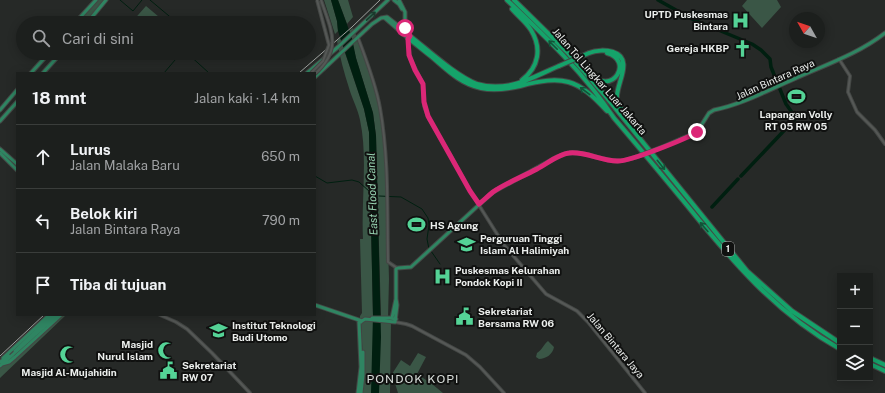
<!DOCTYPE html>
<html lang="id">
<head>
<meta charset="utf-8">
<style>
  body { margin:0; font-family:"Public Sans",sans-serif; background:#292c2a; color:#f1f3f6 }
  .controls { position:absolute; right:12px; bottom:12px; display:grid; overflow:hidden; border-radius:0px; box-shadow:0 2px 10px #0003 }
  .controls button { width:36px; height:36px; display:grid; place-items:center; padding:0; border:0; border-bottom:1px solid #3a3d3b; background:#1c1f1d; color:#f1f3f6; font:20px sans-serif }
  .compass { position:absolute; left:789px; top:12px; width:36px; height:36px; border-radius:50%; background:#1c1f1d; box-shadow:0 2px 10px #0003; rotate:310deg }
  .stop { position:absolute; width:12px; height:12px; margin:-9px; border:3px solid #db2777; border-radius:50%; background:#fff }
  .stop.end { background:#db2777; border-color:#fff; box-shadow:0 1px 4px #0008 }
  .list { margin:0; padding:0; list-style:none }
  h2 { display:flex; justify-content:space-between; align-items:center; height:52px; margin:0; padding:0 16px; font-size:17px }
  h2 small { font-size:13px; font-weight:400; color:#a0a2a4 }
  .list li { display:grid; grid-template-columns:26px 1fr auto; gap:12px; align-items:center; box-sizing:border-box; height:64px; padding:0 16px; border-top:1px solid #3a3d3b }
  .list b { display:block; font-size:15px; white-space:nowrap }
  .list p { margin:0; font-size:13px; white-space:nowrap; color:#a0a2a4 }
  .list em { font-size:13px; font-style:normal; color:#a0a2a4 }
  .icon { flex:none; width:22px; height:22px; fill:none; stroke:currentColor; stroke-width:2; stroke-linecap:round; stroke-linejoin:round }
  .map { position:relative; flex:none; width:885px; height:393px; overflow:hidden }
  .search { position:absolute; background:#1c1f1d; box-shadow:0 2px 10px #0003; left:16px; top:16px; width:300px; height:44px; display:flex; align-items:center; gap:10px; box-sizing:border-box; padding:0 14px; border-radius:22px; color:#a0a2a4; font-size:15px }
  .panel { position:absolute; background:#1c1f1d; box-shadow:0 2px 10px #0003; left:16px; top:72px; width:300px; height:244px; border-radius:0px }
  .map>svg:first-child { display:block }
  .green { fill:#3a5646 }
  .water { fill:#001f10 }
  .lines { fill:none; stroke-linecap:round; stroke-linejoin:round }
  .stream { stroke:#001f10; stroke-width:1 }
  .river { stroke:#001f10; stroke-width:3.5 }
  .minor-casing { stroke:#444745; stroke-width:4 }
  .major-casing { stroke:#444745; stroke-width:5 }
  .highway-casing { stroke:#444745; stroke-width:6 }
  .minor { stroke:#555856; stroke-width:2 }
  .major { stroke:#2f8562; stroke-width:3 }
  .highway { stroke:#15a36a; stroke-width:4 }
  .rail { stroke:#9fa2a0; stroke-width:1 }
  .minor-bridge-casing { stroke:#444745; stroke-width:4; stroke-linecap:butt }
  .major-bridge-casing { stroke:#444745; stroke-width:5; stroke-linecap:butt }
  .highway-bridge-casing { stroke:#444745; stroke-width:6; stroke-linecap:butt }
  .minor-bridge { stroke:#555856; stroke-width:2 }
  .major-bridge { stroke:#2f8562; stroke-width:3 }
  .highway-bridge { stroke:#15a36a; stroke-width:4 }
  .oneway { stroke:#1b3a2d }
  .oneway2 { stroke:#125338 }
  .route { stroke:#db2777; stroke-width:5 }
  .labels { text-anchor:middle; stroke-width:4; stroke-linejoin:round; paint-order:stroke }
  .shield { fill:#101110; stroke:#aaacab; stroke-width:1 }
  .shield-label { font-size:9px; font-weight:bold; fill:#ecefed }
  .poi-label { font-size:10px; font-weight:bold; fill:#ecefed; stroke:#101110; text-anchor:start }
  .street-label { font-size:10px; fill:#ecefed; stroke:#101110 }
  .water-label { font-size:11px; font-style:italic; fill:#9ad6b4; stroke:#101110 }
  .quarter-label { font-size:12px; letter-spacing:1px; fill:#d8ddda; stroke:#101110 }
</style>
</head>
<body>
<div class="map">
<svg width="885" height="393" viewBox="0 0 885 393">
  <rect width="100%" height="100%" fill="#262927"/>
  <path class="green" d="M96,0H106L86,23H75Z
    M324,0H331L337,21L338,31L335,34Z
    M338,0H348L353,17L347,24Z
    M747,0H777L781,7L762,28L742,6Z
    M146,6L165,22L164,23H131Z
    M353,28L363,52L380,106L385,137L389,279L388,318H381L376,136L373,113L356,58L349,31Z
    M340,38L364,109L369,132L373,318L360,319V316L362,313L360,239H363C361,201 368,157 360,120C358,109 352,99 349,88C344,73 340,57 337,41Z
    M61,315H66L0,378V366L9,362Z
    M365,319L391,321L390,393H358L363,362L361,322Z
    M548,341L554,347C553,354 546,359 539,359L536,357L537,353C543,349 543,345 548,341Z
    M418,353L426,357L417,374L432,384L443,393H398L392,374L401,360L410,366Z"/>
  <path class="water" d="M331,0H338L352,38L356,58L373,113L376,136L381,337L379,393H371L373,315L369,132L364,109L338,31L337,21Z"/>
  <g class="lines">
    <path class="stream" d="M120,0L133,11L142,0
      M150,0L175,21L174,23
      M187,53L209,73
      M164,73L181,53
      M315,176L327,183L352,180L359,182L370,192
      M379,196L401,197L422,209L428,218L429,225L427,239L429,249
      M431,251L440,264"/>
    <path class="river" d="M658,0L692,19L752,44L761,50L770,59L771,67L786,104L796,118L741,176
      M712,207L738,179"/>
    <defs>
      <path id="minor" d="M358,38C366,59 376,85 380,108C389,159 387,210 388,262L397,268
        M408,39L410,58L423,84L424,106L429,119L451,156L470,191L504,245L546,294L577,311L588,322L645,393
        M839,59L850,76L848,92L857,112L875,130L885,144
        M160,315L176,322L187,329L212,353L250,393
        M395,322L406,324L412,326L466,355L480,367L504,393"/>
      <path id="major" d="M394,0L399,4L402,9
        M385,18L408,38L410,36L405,30V12L399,0
        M75,23L96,0
        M87,23L106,0
        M31,73L49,53
        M43,73L61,53
        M307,73L338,47L388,0
        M315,77L372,24L381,18L387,17L401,28H405
        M0,110L17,90
        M0,121L17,102
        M665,146L697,132L709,113L714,110C743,104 766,91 794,79C825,65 858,54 885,33
        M0,149L17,164
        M0,153L17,170
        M315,305L362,321
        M372,318H390L396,319
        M392,318L396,299
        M361,322L362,321L365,319L395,322L397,305L396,299V269L398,268L411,267L493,192L557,157C561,156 565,153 569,153C586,151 601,161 618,161C624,161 630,159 636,157
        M15,351L53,315
        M3,358L49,315
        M0,362L9,356
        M2,364L9,362L15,357L61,315
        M0,366L57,315
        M358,393L361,367L359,322
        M361,393L363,375V352"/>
      <path id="highway" d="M507,0C545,36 585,74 614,118C638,146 662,175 686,204C731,260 776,313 840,349
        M514,0L567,52L607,98L747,271L792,311L840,343
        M512,9C518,16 526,22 531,30C542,48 539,67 522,80
        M410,36C428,50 456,76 477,84C487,87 501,87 511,85C527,82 544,72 559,66
        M408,38C416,44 424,51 432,57C447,70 461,84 481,88C494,91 507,89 520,86C563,75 577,78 607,111
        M589,53C596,50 606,50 613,52C635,59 615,85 617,99C618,108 626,115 631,123
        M589,73C613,98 634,60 607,53
        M870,358L885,365
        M870,364L885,371"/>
    </defs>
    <use href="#minor" class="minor-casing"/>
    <use href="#major" class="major-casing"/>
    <use href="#highway" class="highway-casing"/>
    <use href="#minor" class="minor"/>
    <use href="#major" class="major"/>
    <use href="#highway" class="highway"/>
    <path class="rail" d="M299,73L352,27L380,0
      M0,356L44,315"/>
    <defs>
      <path id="minor-bridge" d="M311,73L323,61L329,45L317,0
        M315,74C343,49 331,30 321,0"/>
      <path id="major-bridge" d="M636,157L665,146"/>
      <path id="highway-bridge" d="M559,66L589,53"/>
    </defs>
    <use href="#minor-bridge" class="minor-bridge-casing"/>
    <use href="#major-bridge" class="major-bridge-casing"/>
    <use href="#highway-bridge" class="highway-bridge-casing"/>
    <use href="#minor-bridge" class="minor-bridge"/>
    <use href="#major-bridge" class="major-bridge"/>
    <use href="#highway-bridge" class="highway-bridge"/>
  </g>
  <defs><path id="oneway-shaft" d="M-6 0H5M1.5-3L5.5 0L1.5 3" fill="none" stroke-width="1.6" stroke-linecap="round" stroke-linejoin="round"/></defs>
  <use class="oneway" href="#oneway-shaft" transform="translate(371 16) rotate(-43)"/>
  <g class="oneway2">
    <use href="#oneway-shaft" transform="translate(553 45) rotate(-135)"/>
    <use href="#oneway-shaft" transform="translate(585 91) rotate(-143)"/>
    <use href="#oneway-shaft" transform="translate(661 165) rotate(51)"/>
    <use href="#oneway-shaft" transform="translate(704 227) rotate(-130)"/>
  </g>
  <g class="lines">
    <path class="route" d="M405,28L406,32L410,36L408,39L409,55L415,70L423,84L424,102L428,116L470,191L479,204C484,200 488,196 493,192C506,183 522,177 537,169C547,164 558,154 569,153C585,151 601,161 617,161C629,162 686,139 697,132"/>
  </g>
  <defs>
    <symbol id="hospital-bare" viewBox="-9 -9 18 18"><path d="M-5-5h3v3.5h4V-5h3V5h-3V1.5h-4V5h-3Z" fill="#54d396" stroke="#101110" stroke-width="2.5" paint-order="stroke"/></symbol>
    <symbol id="church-bare" viewBox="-9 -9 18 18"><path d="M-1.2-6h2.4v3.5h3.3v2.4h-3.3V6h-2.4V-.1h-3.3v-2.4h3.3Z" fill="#54d396" stroke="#101110" stroke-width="2.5" paint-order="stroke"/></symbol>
    <symbol id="stadium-bare" viewBox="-9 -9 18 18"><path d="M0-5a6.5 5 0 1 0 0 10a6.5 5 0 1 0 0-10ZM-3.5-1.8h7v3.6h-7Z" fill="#54d396" stroke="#101110" stroke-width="2.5" paint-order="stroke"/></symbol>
    <symbol id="university-bare" viewBox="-9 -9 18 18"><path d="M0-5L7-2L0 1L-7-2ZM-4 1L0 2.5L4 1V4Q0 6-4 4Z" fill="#54d396" stroke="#101110" stroke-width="2.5" paint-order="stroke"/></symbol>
    <symbol id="civic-bare" viewBox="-9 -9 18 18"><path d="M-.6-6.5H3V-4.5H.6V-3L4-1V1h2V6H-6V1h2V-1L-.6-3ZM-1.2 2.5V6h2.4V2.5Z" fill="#54d396" stroke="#101110" stroke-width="2.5" paint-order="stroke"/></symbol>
    <symbol id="mosque-bare" viewBox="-9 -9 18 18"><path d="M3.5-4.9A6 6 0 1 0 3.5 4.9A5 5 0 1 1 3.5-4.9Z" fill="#54d396" stroke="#101110" stroke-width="2.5" paint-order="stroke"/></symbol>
  </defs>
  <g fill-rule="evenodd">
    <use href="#hospital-bare" x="728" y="8" width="25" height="25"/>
    <use href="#church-bare" x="730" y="36" width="25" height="25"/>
    <use href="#stadium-bare" x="784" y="84" width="25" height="25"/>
    <use href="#stadium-bare" x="404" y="212" width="25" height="25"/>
    <use href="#university-bare" x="454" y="232" width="25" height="25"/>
    <use href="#hospital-bare" x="430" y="264" width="25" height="25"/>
    <use href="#civic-bare" x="452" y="304" width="25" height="25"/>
    <use href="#university-bare" x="206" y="318" width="25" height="25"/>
    <use href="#mosque-bare" x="154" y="338" width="25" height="25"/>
    <use href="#mosque-bare" x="56" y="342" width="25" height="25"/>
    <use href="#civic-bare" x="156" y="358" width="25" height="25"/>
  </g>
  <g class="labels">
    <rect class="shield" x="722" y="242" width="12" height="14" rx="3"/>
    <g class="shield-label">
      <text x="728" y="252">1</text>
    </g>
    <g class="poi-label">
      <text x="728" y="18" text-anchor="end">UPTD Puskesmas<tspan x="728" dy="12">Bintara</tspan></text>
      <text x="729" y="52" text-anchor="end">Gereja HKBP</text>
      <text x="796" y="118" text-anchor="middle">Lapangan Volly<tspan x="796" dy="12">RT 05 RW 05</tspan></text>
      <text x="430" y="229">HS Agung</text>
      <text x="480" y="242">Perguruan Tinggi<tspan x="480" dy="12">Islam Al Halimiyah</tspan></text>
      <text x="455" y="274">Puskesmas Kelurahan<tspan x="455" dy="12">Pondok Kopi II</tspan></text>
      <text x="478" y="315">Sekretariat<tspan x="478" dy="12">Bersama RW 06</tspan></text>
      <text x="232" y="329">Institut Teknologi<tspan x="232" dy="12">Budi Utomo</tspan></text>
      <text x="153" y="348" text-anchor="end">Masjid<tspan x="153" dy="12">Nurul Islam</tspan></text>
      <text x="182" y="369">Sekretariat<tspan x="182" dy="12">RW 07</tspan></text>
      <text x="69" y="376" text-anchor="middle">Masjid Al-Mujahidin</text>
    </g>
    <g class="street-label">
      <text transform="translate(775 79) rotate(-24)" y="4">Jalan Bintara Raya</text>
      <text transform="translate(600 81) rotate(49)" y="4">Jalan Tol Lingkar Luar Jakarta</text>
      <text transform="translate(616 345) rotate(50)" y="4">Jalan Bintara Jaya</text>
    </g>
    <g class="water-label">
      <text transform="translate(372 194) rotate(-92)" y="4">East Flood Canal</text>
    </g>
    <g class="quarter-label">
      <text x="413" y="383">PONDOK KOPI</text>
    </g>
  </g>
</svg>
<div class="controls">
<button>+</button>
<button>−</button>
<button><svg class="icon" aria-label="layers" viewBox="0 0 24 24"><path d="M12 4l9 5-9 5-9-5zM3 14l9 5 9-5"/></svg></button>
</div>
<svg class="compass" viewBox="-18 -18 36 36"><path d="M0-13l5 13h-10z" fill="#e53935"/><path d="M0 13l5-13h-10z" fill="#a0a2a4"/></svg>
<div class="stop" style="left:405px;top:28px"></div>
<div class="stop end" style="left:697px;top:132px"></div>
<div class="search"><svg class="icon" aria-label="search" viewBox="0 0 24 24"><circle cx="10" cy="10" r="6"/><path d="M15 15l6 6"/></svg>Cari di sini</div>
<section class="panel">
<h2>18 mnt<small>Jalan kaki · 1.4 km</small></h2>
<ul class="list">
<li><svg class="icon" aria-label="ahead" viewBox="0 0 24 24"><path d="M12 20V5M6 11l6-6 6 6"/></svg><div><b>Lurus</b><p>Jalan Malaka Baru</p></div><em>650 m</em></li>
<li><svg class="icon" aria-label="left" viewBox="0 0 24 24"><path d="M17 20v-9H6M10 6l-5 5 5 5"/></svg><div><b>Belok kiri</b><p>Jalan Bintara Raya</p></div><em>790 m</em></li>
<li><svg class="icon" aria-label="arrive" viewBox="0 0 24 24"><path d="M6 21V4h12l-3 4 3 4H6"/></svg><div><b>Tiba di tujuan</b></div></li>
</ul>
</section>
</div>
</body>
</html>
